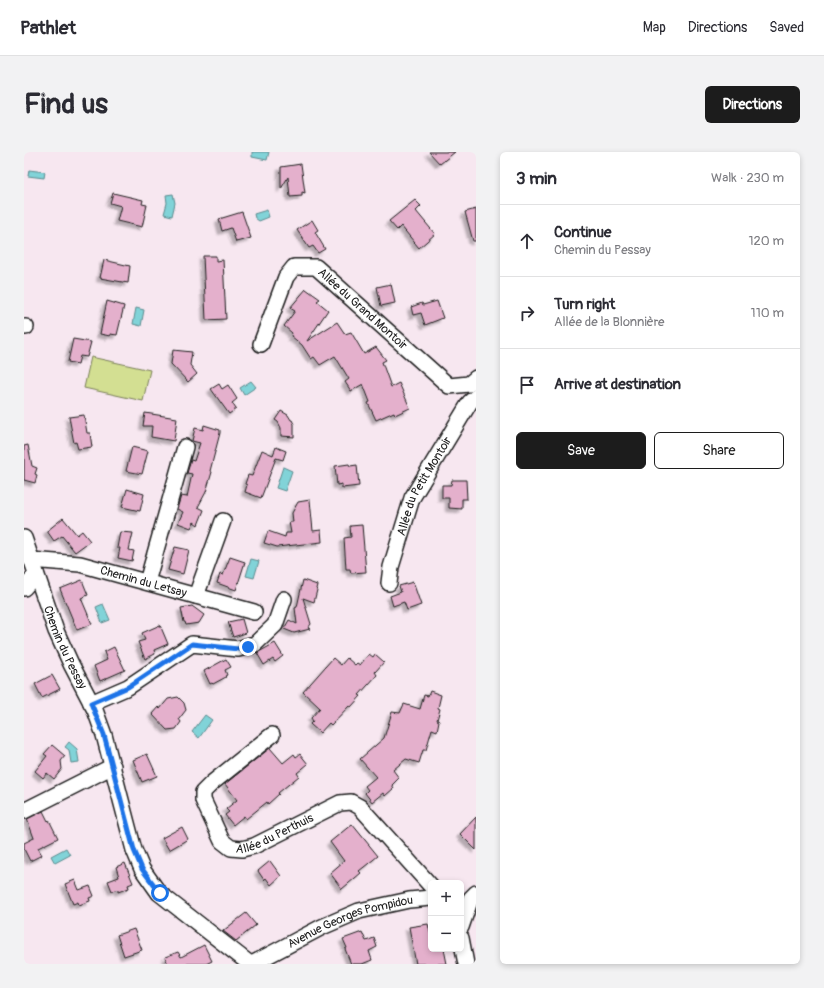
<!DOCTYPE html>
<html lang="en">
<head>
<meta charset="utf-8">
<style>
  body { margin:0; font-family:Pangolin,sans-serif; background:#f2f2f3; color:#2b2b33 }
  .controls { position:absolute; right:12px; bottom:12px; display:grid; overflow:hidden; border-radius:6px; box-shadow:0 2px 6px #0003 }
  .controls button { width:36px; height:36px; display:grid; place-items:center; padding:0; border:0; border-bottom:1px solid #e1e1e2; background:#fff; color:#2b2b33; font:20px sans-serif }
  .stop { position:absolute; width:12px; height:12px; margin:-9px; border:3px solid #1a73e8; border-radius:50%; background:#fff }
  .stop.end { background:#1a73e8; border-color:#fff; box-shadow:0 1px 4px #0008 }
  .list { margin:0; padding:0; list-style:none }
  h2 { display:flex; justify-content:space-between; align-items:center; height:52px; margin:0; padding:0 16px; font-size:17px }
  h2 small { font-size:13px; font-weight:400; color:#7c7c81 }
  .list li { display:grid; grid-template-columns:26px 1fr auto; gap:12px; align-items:center; box-sizing:border-box; height:72px; padding:0 16px; border-top:1px solid #e1e1e2 }
  .list b { display:block; font-size:15px; white-space:nowrap }
  .list p { margin:0; font-size:13px; white-space:nowrap; color:#7c7c81 }
  .list em { font-size:13px; font-style:normal; color:#7c7c81 }
  .actions { display:flex; gap:8px; padding:12px 16px }
  .actions a { flex:1; padding:9px 0; border:1px solid #1c1c1c; border-radius:6px; text-align:center; font-size:14px; color:#1c1c1c }
  .actions .main { background:#1c1c1c; color:#fff }
  .icon { flex:none; width:22px; height:22px; fill:none; stroke:currentColor; stroke-width:2; stroke-linecap:round; stroke-linejoin:round }
  .map { position:relative; flex:none; width:452px; height:812px; overflow:hidden; border-radius:6px }
  header { display:flex; align-items:center; gap:24px; box-sizing:border-box; height:56px; padding:0 20px; background:#fff; border-bottom:1px solid #e1e1e2 }
  header strong { font-size:19px }
  nav { display:flex; gap:22px; margin-inline-start:auto; font-size:14px }
  .intro { display:flex; align-items:center; justify-content:space-between; box-sizing:border-box; height:96px; padding:0 24px }
  h1 { margin:0; font-size:28px }
  .button { padding:10px 18px; border-radius:6px; background:#1c1c1c; color:#fff; font-size:14px; font-weight:700 }
  main { display:flex; gap:24px; padding:0 24px }
  aside { flex:1; background:#fff; border-radius:6px; box-shadow:0 2px 6px #0003 }
  .map>svg:first-child { display:block }
  .green { fill:#d3df92; stroke:#787e57 }
  .water { fill:#81d3d8; stroke:#598a8d }
  .building { fill:#e4b0cc; stroke:#1c1c1c; filter:url(#shadow) }
  .lines { fill:none; stroke-linecap:round; stroke-linejoin:round }
  .minor-casing { stroke:#1c1c1c; stroke-width:18 }
  .minor { stroke:#fff; stroke-width:15 }
  .route { stroke:#1a73e8; stroke-width:5 }
  .labels { text-anchor:middle; stroke-width:3.5; stroke-linejoin:round; paint-order:stroke }
  .street-label { font-size:12px; fill:#1c1c1c; stroke:#fff }
</style>
</head>
<body>
<header>
<strong>Pathlet</strong>
<nav><a>Map</a><a>Directions</a><a>Saved</a></nav>
</header>
<div class="intro"><h1>Find us</h1><a class="button">Directions</a></div>
<main>
<div class="map">
<svg width="452" height="812" viewBox="0 0 452 812">
  <defs>
    <filter id="shadow"><feDropShadow dx="-3.5" dy="3.5" stdDeviation="1" flood-color="#0004"/></filter>
  </defs>
  <rect width="100%" height="100%" fill="#f7e7f0"/>
  <filter id="ink" filterUnits="userSpaceOnUse"><feTurbulence type="fractalNoise" baseFrequency=".025" numOctaves="2"/><feDisplacementMap in="SourceGraphic" scale="8" xChannelSelector="R" yChannelSelector="G"/><feConvolveMatrix kernelMatrix="1 2 1 2 8 2 1 2 1" color-interpolation-filters="sRGB"/></filter>
  <g filter="url(#ink)">
    <path class="green" d="M67,205L126,218L119,249L60,236Z"/>
    <path class="water" d="M228,0H245L243,8L228,5Z
      M5,18L21,20L20,26L4,24Z
      M149,42L151,51L148,64L140,62L143,51L142,43Z
      M243,58L245,65L235,69L231,66L230,62Z
      M112,156L120,158L117,174L109,172Z
      M227,229L232,235L220,243L216,236Z
      M259,315L268,319L261,339L252,336Z
      M227,407L235,409L230,426L222,424Z
      M79,452L86,468L78,471L72,455Z
      M181,563L188,568L175,586L168,580Z
      M45,590L53,597L55,610L47,611L45,598L41,595Z
      M42,696L46,703L31,711L27,704Z"/>
    <path class="building" d="M405,0H431L416,12Z
      M277,12L281,41L278,40V44L266,45L264,25L257,37V15Z
      M89,41L119,48L118,52L123,53L118,75L93,69L97,54L86,51Z
      M391,48L397,54L392,59L411,82L395,96L377,74L373,78L365,69Z
      M452,57V89H449L441,60Z
      M218,60L227,86L212,90L207,76L198,79L195,67Z
      M288,68L294,78L291,80L301,97L294,101L289,94L285,96L273,78Z
      M179,104H192V109L199,108L202,167L182,168Z
      M80,108L106,114L104,131L76,126Z
      M367,132L371,151L357,154L353,135Z
      M282,137L296,147L293,149L304,158L283,189L313,170L321,182L327,180L340,202L352,195L362,208L358,210L367,235L375,231L386,256L371,263L370,260L352,268L344,251L346,250L339,232L327,239L321,230L325,227L311,204L296,213L290,205L287,207L278,193L267,184L268,181L260,174L271,159L266,156Z
      M83,149L100,154L93,183L86,182V184L76,182Z
      M413,149L419,166L401,173L397,161L389,163L387,155L398,151L399,153Z
      M49,187L67,190L63,205L56,204L54,212L44,210Z
      M149,198L168,200L166,213L173,222L164,230L147,212Z
      M195,232L198,237L204,233L213,247L208,251L212,257L205,262L187,237Z
      M257,259L264,263L267,268H268L270,272V285L257,284V276L254,270L251,268Z
      M121,261L153,266L150,289L127,285L128,274H119Z
      M60,263L63,281H66L68,295L54,297L52,290L50,291L45,265Z
      M180,273L196,278V281L186,319L188,320L182,340L174,355L180,358L174,373L170,370L167,376L154,371L159,360L153,357L157,344L163,345L168,322L163,321L167,308L170,309L176,291L168,289L171,276L179,278Z
      M4,293L8,314L13,316L11,322L13,323L11,331L0,328V294Z
      M108,295L124,299L118,322L102,319Z
      M252,295L262,299L259,308L252,306L237,346L221,340L223,333L221,332L224,323L228,324L238,298L249,303Z
      M325,312L326,314L333,313L335,334L318,336V332L313,333L311,314Z
      M428,328H442L443,347H438V357L425,356V346H418V333H427Z
      M103,337L120,342L116,359L98,355Z
      M286,348L289,379L297,378L298,390L253,395L240,391L244,379L261,385L262,381H267L265,370H269L268,361L274,350Z
      M39,366L53,383L58,379L66,389L51,400L38,384L30,389L23,379Z
      M338,373L342,420L327,421L326,417H322L320,386L327,385L326,374Z
      M96,380L109,381L105,398L110,399L108,409L94,406L96,396H93Z
      M151,395L165,398L159,422L144,418Z
      M206,405L221,410L212,438L193,431L196,422L199,423Z
      M58,428L64,443L57,446L68,472L53,478L36,437Z
      M279,428L293,433L292,437L293,438L290,450L279,446L287,472L284,476L286,477L270,481L260,477L265,468L273,472L271,456L273,455Z
      M389,430L397,453L383,458L380,450L369,454L366,444L377,440L375,434Z
      M168,454L180,463L175,471L162,473L161,470H160L157,456Z
      M218,467L222,481L209,485L204,470Z
      M136,473L144,492L130,498L131,502L121,507L114,490L121,488L118,481Z
      M251,491L259,504L251,510L249,507L240,513L233,501Z
      M90,495L101,518L76,529L70,514L83,508L80,500Z
      M345,502L349,505L351,502L360,510L351,520L353,523L335,543L337,544L327,555L325,554L307,573L305,571L296,581L286,572L289,569L287,566L296,556L279,540L309,506L317,513L323,506L331,513L333,511L336,513Z
      M202,507L207,515L201,518L203,523L201,524L202,525L189,532L188,531L186,532L180,519Z
      M28,523L36,537L18,546L11,532Z
      M406,539L417,543L414,556L416,557L413,568L415,569L413,579L408,577L402,598H399L395,611L382,607L369,618L375,626L368,633L370,636L361,644L359,641L348,650L341,641L344,638L341,634L352,625L336,607L360,586L368,560L376,561L380,552L396,557L400,543L404,544Z
      M154,545L160,551L162,558L155,567L157,570L152,577L143,578L128,562L134,555L136,557L144,547Z
      M28,593L41,604L37,609L38,617L30,627L23,621L19,626L11,619L23,604L20,602Z
      M246,596L259,611L270,602L272,605L276,602L284,612L273,621L275,624L254,641L255,642L244,652L243,650L222,667L220,664L209,673L201,663L205,660L202,657L213,648L201,632Z
      M123,602L133,624L118,630L109,608Z
      M19,659L24,669L25,668L34,686L14,696L18,703L6,709L0,697V691L10,686L3,667Z
      M452,665V698L436,682Z
      M328,672L354,704L335,719L337,721L318,737L306,721L320,709L306,690Z
      M158,675L164,687L145,698L138,686Z
      M246,709L257,724L247,733L242,726L240,728L234,719Z
      M101,711L109,731L104,733L105,736L94,740V737L88,739L84,729L95,725L92,715Z
      M51,728L55,738L66,734L70,744L65,746L66,749L55,753L54,750L49,752L41,732Z
      M222,761L232,773L212,789L199,779Z
      M404,772L407,784V797H420L423,812H392L385,775Z
      M110,777L118,798L100,804L93,783Z
      M338,780L342,789L350,786L353,795L345,799L348,808L338,812H327L321,797L323,796L319,787Z
      M180,793L188,809L182,812H144L141,805L154,800L157,805Z"/>
    <g class="lines">
      <defs>
        <g id="minor">
          <path d="M0,175H2"/>
          <path id="s1" d="M237,192L262,125L270,115H292L425,234L445,232L452,226"/>
          <path id="s2" d="M0,386L32,479L47,512L71,558L80,583L110,698L118,717L135,741L226,812"/>
          <path id="s3" d="M7,408L56,412L230,460"/>
          <path d="M123,430L161,295"/>
          <path id="s4" d="M365,431L367,415L388,346L446,250L452,245"/>
          <path d="M0,436L12,422"/>
          <path d="M172,444L199,369"/>
          <path d="M67,551L104,535L168,492L214,497L231,492L251,473L260,447"/>
          <path id="s5" d="M248,583L188,631L179,640V648L198,689L207,696L218,697L230,694L316,651L327,650L336,655L407,734"/>
          <path d="M0,659L89,614"/>
          <path d="M437,775L447,746L452,741"/>
          <path d="M437,786L442,812"/>
          <path id="s6" d="M228,812L298,775L335,759L385,748L407,746"/>
        </g>
      </defs>
      <use href="#minor" class="minor-casing"/>
      <use href="#minor" class="minor"/>
    </g>
  </g>
  <g class="lines" filter="url(#ink)">
    <path class="route" d="M136,741L118,717L110,698L80,583L67,551L104,535L168,492L214,497L224,495"/>
  </g>
  <g class="labels">
    <g class="street-label">
      <text dy="4" stroke="none"><textPath href="#s1" startOffset="169">Allée du Grand Montoir</textPath></text>
      <text dy="4" stroke="none"><textPath href="#s4" startOffset="104">Allée du Petit Montoir</textPath></text>
      <text dy="4" stroke="none"><textPath href="#s3" startOffset="115">Chemin du Letsay</textPath></text>
      <text dy="4" stroke="none"><textPath href="#s2" startOffset="117">Chemin du Pessay</textPath></text>
      <text dy="4" stroke="none"><textPath href="#s5" startOffset="201">Allée du Perthuis</textPath></text>
      <text dy="4" stroke="none"><textPath href="#s6" startOffset="108">Avenue Georges Pompidou</textPath></text>
    </g>
  </g>
</svg>
<div class="controls">
<button>+</button>
<button>−</button>
</div>
<div class="stop" style="left:136px;top:741px"></div>
<div class="stop end" style="left:224px;top:495px"></div>
</div>
<aside>
<h2>3 min<small>Walk · 230 m</small></h2>
<ul class="list">
<li><svg class="icon" aria-label="ahead" viewBox="0 0 24 24"><path d="M12 20V5M6 11l6-6 6 6"/></svg><div><b>Continue</b><p>Chemin du Pessay</p></div><em>120 m</em></li>
<li><svg class="icon" aria-label="right" viewBox="0 0 24 24"><path d="M7 20v-9h11M14 6l5 5-5 5"/></svg><div><b>Turn right</b><p>Allée de la Blonnière</p></div><em>110 m</em></li>
<li><svg class="icon" aria-label="arrive" viewBox="0 0 24 24"><path d="M6 21V4h12l-3 4 3 4H6"/></svg><div><b>Arrive at destination</b></div></li>
</ul>
<div class="actions"><a class="main">Save</a><a>Share</a></div>
</aside>
</main>
</body>
</html>
